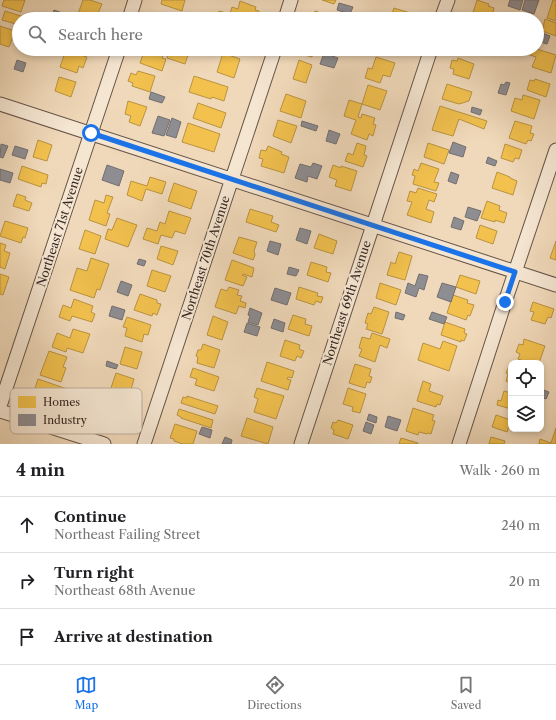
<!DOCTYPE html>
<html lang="en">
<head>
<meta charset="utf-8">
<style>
  body { margin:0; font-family:"Libre Caslon Text",serif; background:#f2f2f2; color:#202124 }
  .controls { position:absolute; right:12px; bottom:12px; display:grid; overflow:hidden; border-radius:8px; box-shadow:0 2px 6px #0003 }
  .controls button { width:36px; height:36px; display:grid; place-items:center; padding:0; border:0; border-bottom:1px solid #e0e0e0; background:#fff; color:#202124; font:20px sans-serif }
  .stop { position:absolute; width:12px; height:12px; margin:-9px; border:3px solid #1a73e8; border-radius:50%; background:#fff }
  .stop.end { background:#1a73e8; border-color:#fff; box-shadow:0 1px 4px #0008 }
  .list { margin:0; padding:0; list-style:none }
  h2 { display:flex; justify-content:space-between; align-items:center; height:52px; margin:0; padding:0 16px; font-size:17px }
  h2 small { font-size:13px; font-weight:400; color:#757577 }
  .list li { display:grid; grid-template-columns:26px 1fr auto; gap:12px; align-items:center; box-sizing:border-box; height:56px; padding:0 16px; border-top:1px solid #e0e0e0 }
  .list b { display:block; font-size:15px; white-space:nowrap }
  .list p { margin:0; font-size:13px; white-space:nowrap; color:#757577 }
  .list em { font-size:13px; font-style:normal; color:#757577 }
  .icon { flex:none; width:22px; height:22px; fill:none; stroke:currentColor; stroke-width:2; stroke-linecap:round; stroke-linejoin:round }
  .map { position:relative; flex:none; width:556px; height:444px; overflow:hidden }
  .search { position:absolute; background:#fff; box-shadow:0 2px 6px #0003; left:12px; right:12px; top:12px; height:44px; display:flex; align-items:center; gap:10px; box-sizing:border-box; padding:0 14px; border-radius:22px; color:#757577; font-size:15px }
  .sheet { height:220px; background:#fff }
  nav { display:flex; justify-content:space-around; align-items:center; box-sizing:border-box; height:56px; border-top:1px solid #e0e0e0; background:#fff; font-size:11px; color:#757577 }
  nav a { display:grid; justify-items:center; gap:2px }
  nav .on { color:#1a73e8 }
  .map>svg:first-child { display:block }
  .homes { fill:#f2c14e; stroke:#ba9341 }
  .industry { fill:#8d8d92; stroke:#746f70 }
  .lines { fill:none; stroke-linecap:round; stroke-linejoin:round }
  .minor-casing { stroke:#665448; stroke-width:15 }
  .minor { stroke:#f5e6d2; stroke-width:13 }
  .route { stroke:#1a73e8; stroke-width:5 }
  .labels { text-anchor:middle; stroke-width:4; stroke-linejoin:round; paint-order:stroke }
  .street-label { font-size:12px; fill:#382822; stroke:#f5e6d2 }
  .key { fill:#f5e6d2; stroke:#bcad9d; stroke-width:1 }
  .key-label { font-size:11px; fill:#382822 }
</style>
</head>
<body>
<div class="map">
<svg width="556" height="444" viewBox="0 0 556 444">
  <rect width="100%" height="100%" fill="#f0d9ba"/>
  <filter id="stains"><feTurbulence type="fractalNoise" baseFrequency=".005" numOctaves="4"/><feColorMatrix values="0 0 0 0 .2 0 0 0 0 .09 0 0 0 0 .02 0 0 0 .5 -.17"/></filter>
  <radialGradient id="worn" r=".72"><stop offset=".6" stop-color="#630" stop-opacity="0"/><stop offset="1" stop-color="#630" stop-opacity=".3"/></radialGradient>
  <path class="homes" d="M4,0H25L21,12L2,6Z
    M83,0H90L102,4L98,13L102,15L101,19H92L78,14Z
    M162,0H185L182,11L161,4Z
    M322,0H336L334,4Z
    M477,0L489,4L488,6L494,8L491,19H471Z
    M553,0H556V21L547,18Z
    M240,1L256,7L255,10L259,11L257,19L217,18L219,11L230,14L232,7L238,9Z
    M394,8L410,13L408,19H390Z
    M5,11L31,19H19V25L2,20Z
    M315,11L327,15L326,19H312Z
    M157,15L167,18V19H151L152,17L155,19Z
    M545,19L556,23V36L542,31Z
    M0,26L15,31L9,47L0,44Z
    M145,49H161L165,50L162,58L166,59L162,71L140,63Z
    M169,49H190L185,64L167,58Z
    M230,49H244L242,53Z
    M298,49H314L312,57L297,53Z
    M383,49H402L400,55Z
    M479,49H492L491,53Z
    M528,49H537L556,55L551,73L532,67L536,57L527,54Z
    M66,50L87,57L83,68L79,66L77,73L60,67Z
    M223,53L240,59L234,78L217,72Z
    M376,57L395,63L390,77L383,75L380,83L365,78L368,68L372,69Z
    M458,58L474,64L469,79L453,74L454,69L450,68L452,60L457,61Z
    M299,60L312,65L306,83L293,79Z
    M138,71L155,76L150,92L132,86L133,83L128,81L131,73L136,75Z
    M194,76L228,87L224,101L212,97L211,99L189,92Z
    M59,77L76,82L71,97L55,91Z
    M535,79L550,84L546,97L527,90L530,80L534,81Z
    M447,84L472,92L469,101L459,104L442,99Z
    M368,85L387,91L380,110L362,104Z
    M286,94L306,101L301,118L280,111Z
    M523,95L540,100L534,119L511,111L515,98L522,100Z
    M349,100L362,104L358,117L361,118L362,114L375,118L373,124L376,125L373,136L369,134L367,140L351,134L356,120L344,116Z
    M128,101L147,107L140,126L129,122L131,116L125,114Z
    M198,103L226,113L221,128L193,118Z
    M440,106L487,121L484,129L459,119L453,136L432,130Z
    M278,120L297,126L291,143L273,136Z
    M515,121L532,126L530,133L534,134L531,141L528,140L526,144L509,138Z
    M188,123L220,134L214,152L182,142Z
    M38,140L52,145L47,161L33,157Z
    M357,143L366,146L364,155L367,156L363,167L345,161L348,153L353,155Z
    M428,143L449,150L444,164L424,157Z
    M505,144L522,150L519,159L515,158L513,162L501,158Z
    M268,146L282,152L281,154L289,157L284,173L261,166L263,159L259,158L261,150L266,151Z
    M421,163L439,169L434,182L439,183L436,191L413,184L415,176L412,175L414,169L418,171Z
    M333,165L341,168V166L357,171L351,191L335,186L337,180L329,177Z
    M22,166L48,175L46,184L42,183L41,187L18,179Z
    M497,172L510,177V178L517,181L513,195L492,188Z
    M150,177L166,182L162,194L146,189L142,201L127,195L131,181L147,186Z
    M174,183L197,191L191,209L168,201Z
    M418,188L437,194L434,202L429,200L426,209L434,212L431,223L407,215L412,202L407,201L410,191L416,193Z
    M17,194L26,197L25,200L32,203L29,211L13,206Z
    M106,195L113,197L107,213L110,214L106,226L89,220L95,200L104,203Z
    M487,201L500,206L499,210L507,213L504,223L495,220V222L481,218Z
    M250,209L273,216L271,222L279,225L276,232L246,222Z
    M169,211L191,218L185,234L175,231L172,238L161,235L158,244L143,239L147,228L157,231L160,222L165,224Z
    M117,218L137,225L128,247L105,239L108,229L112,230Z
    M5,221L28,228L25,238L23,237L21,243L0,236Z
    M480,225L497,231L493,244L476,238Z
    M85,230L101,236L95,254L79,249Z
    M319,234L337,241L333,254L314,248Z
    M239,237L257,242L254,251L255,255L253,260L233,253Z
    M556,241V260L550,258Z
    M0,243L6,245L4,251L10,253L5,269L0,267Z
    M161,246L178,251L173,265L157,259Z
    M399,252L412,256L405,280L387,275L391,262L395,264Z
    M91,258L109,264L100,290L97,289L94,298L70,290L77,268L87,271Z
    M232,260L254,268L252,277L243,274L242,275L247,277L243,286L225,280Z
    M311,262L327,267L326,272L331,273L328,282L307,275Z
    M152,270L171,276L165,292L147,286Z
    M0,274L9,277L3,295L0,294Z
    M460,275L480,281L476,294L456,287Z
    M380,283L401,290L396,305L376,298Z
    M229,287L239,290L237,295L242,296L240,301L246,303L245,308L239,306L236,314L215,307L221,289L227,291Z
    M299,287L318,293L317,296L323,297L321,303L316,301L314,305L296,299Z
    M140,294L157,300V303L161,304L157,315L153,313L152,316L134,310Z
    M453,295L468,300L467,303L474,305L470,316L468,315L466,320L447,313Z
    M74,299L93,306L91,312L95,314L92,322L72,316L70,321L59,317L63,305L71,308Z
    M533,302L554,309L551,318L548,317L545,324L531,320L534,312L530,311Z
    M374,307L389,312L382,334L366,329L368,324L365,323L368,313L371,314Z
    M293,315L306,319L305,324L312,326L309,336L288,329Z
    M213,316L228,322L222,340L207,335Z
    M127,317L151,325L148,335L144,334L142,342L125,336L127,328L123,327Z
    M445,322L465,329L464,333L467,334L464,341L461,340V342L441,335Z
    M73,329L90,334L83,353L67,348L66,352L52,347L57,333L70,338Z
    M372,333L390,339L387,348L380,345L375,362L359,356L362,349L359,348L362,337L370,339Z
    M524,339L545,346L539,363H530L518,359L520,354L516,352L519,344L523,345Z
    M285,340L300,345L299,349L304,351L301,358L297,356L295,361L280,356Z
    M443,341L457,346L449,371L418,360L423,343L440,349Z
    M203,344L220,350L214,368L197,363L198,357L196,356L198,350H201Z
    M125,347L142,352L137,369L120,364Z
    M49,351L67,357L63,367L66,368L61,382L40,375Z
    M267,362L294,371L292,378L288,377L287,379L291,380L288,390L261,381Z
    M355,364L371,369L369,376L372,377L370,383L367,382L365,388L349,383Z
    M509,366L511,367V383L506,381L508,374L506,373Z
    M193,368L219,377L214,391L195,385L197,379L190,377Z
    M116,373L134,379L128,400L109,394Z
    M38,379L70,390L69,393L79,397L75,409L59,403L58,406L32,397Z
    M423,381L431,384L429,391L443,396L440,405L437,404L436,407L417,401Z
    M257,388L284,396L276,419L254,412L258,399L254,397Z
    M348,388L366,394L360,413L352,411L353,407L343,404Z
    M504,391L511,393V409L497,405L498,400L501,401Z
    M187,396L218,406L215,414L181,403L183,397L187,398Z
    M413,408L434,415L432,420L435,421L431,434L428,433L427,434L419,432L418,435L406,431Z
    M179,409L213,420L211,428L181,418V417L177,415Z
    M496,415L511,420L507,432L492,427Z
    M247,418L273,427L268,444L241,436Z
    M338,420L353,425L348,439L333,434L334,430L331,428L333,422L336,423Z
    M175,424L197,431L193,444H183L174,441V439L170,438Z
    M556,428V444H539L540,439L551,443Z
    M491,437L505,441L504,444H489Z
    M401,438L418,443V444H399Z"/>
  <path class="industry" d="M510,0H523L520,10L508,6Z
    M525,0H539L534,14L522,10Z
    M339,3L353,7L350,14L337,10Z
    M54,10L65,14L63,19H51Z
    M184,14L195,18V19H183Z
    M537,31L550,36L547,44L537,41Z
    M324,53L338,58L334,68L320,64Z
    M17,60L26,63L23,72L14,69Z
    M506,82L510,83L506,95L498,93L501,84L504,85Z
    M151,92L165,97L162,103L149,99Z
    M472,107L482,110L480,115L471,112Z
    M158,116L170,120L164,136L152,133Z
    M172,118L181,122L176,138L166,135Z
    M302,121L318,126L316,131L301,126Z
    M329,130L340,134L336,144L326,141Z
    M453,142L466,147L463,157L449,153Z
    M1,144L8,146L3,158L0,157Z
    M15,146L28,150L25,159L12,155Z
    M488,157L497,161L495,166L486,163Z
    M313,163L322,166L317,179L308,176L307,182L295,178L300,164L311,167Z
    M107,165L124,171L119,186L102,180Z
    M0,169L13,173L10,183L0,180Z
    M451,172L459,175L456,184L448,181Z
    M468,207L481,211L477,221L465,217Z
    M454,217L464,221L461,230L451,227Z
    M300,228L311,231L307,244L296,240Z
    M270,241L281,244L278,255L267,251Z
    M139,259L146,261L144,266L137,264Z
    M289,267L299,270L296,276L287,274Z
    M419,274L428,276L424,290L419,288L416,297L405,293L408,283L415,286Z
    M121,281L132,285L128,296L117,292Z
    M442,283L456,287L451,302L437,297Z
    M275,288L291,293L287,305L271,300Z
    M112,306L125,310L122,320L109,316Z
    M250,308L262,313L258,325L248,322L250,316L248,315Z
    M396,312L405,315L403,320L395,318Z
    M432,312L447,317L444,324L429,319Z
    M274,319L285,323L283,332L271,328Z
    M247,323L260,327L257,336L244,332Z
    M107,361L118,365L116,369L106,366Z
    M541,389L549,392L546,399L541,397Z
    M369,414L377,417L376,423L367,420Z
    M388,416L401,420L397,431L385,427Z
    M366,422L374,425L371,434L363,431Z
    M202,427L212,430L210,438L199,434Z
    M225,437L232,440L231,444H222Z"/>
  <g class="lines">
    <defs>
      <path id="minor" d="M129,19L135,0
        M285,19L291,0
        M441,19L448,0
        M0,104L556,285
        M0,406L119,49
        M0,411L104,444
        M144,444L275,49
        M301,444L431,49
        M459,444L505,302L556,150"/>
    </defs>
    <use href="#minor" class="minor-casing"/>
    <use href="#minor" class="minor"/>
  </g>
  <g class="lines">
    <path class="route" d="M91,133L515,272L505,302"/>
  </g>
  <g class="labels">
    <g class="street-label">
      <text transform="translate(60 227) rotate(-72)" y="4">Northeast 71st Avenue</text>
      <text transform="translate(206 258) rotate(-72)" y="4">Northeast 70th Avenue</text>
      <text transform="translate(347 303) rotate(-72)" y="4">Northeast 69th Avenue</text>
    </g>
  </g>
  <rect x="10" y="388" width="132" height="46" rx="6" class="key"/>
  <rect x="18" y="396" width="18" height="12" fill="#f2c14e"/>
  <rect x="18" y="414" width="18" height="12" fill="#8d8d92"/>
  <g class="key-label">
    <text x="43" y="406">Homes</text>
    <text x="43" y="424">Industry</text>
  </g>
  <rect width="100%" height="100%" filter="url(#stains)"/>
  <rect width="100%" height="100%" fill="url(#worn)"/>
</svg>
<div class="controls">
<button><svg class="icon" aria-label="locate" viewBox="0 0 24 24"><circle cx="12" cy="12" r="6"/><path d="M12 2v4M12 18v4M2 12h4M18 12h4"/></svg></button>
<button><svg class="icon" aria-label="layers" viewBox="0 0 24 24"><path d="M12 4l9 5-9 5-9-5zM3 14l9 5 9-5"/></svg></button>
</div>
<div class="stop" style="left:91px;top:133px"></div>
<div class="stop end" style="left:505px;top:302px"></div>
<div class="search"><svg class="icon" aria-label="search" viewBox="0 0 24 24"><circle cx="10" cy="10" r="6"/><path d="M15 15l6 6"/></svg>Search here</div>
</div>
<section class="sheet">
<h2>4 min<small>Walk · 260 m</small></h2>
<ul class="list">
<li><svg class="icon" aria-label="ahead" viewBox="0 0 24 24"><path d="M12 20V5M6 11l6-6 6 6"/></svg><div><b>Continue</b><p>Northeast Failing Street</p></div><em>240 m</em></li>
<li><svg class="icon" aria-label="right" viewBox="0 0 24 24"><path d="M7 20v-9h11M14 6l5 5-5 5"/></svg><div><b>Turn right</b><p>Northeast 68th Avenue</p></div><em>20 m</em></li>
<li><svg class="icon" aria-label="arrive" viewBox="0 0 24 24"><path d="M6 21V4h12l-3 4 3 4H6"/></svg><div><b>Arrive at destination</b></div></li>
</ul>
</section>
<nav>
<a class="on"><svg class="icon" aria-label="map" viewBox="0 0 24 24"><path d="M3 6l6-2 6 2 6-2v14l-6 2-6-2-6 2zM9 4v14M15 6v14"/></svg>Map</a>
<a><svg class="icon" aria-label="directions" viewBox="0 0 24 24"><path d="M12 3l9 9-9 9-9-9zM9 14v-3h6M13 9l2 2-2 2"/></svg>Directions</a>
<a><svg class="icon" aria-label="saved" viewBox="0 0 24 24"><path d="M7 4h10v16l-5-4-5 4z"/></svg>Saved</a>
</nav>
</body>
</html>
